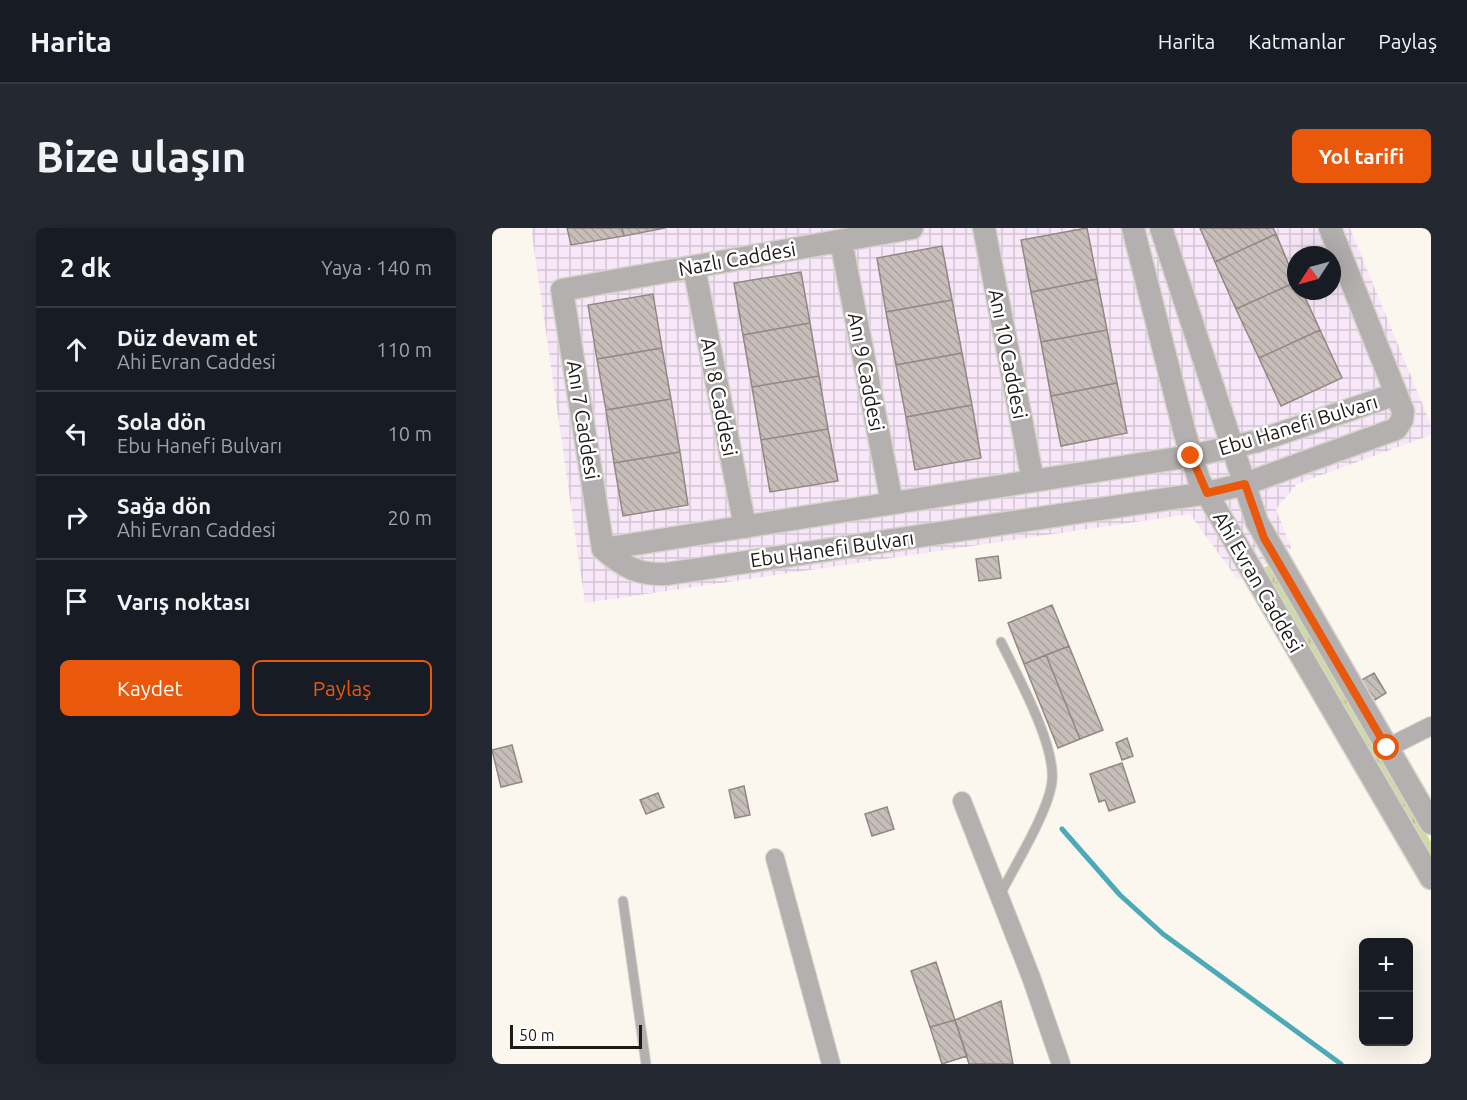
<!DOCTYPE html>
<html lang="tr">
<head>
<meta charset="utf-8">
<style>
  body { margin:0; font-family:Ubuntu,sans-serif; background:#242831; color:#f1f3f6 }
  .controls { position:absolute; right:18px; bottom:18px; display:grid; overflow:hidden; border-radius:9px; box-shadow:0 6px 24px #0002 }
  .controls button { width:54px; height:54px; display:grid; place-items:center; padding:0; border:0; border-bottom:2px solid #363941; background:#171b24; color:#f1f3f6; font:30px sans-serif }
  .compass { position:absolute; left:795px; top:18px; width:54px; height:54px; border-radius:50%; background:#171b24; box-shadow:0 6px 24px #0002; rotate:234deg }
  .scale { position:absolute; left:18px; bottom:15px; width:132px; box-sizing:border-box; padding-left:6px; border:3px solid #1d1b18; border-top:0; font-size:16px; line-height:21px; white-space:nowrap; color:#1d1b18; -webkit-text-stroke:4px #fff; paint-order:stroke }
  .stop { position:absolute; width:18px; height:18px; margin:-14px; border:4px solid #ea580c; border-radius:50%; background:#fff }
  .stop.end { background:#ea580c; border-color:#fff; box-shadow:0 2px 6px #0008 }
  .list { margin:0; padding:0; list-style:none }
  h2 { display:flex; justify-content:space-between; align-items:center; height:78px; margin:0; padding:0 24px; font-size:26px }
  h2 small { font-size:20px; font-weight:400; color:#9ea1a6 }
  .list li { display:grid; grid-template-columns:39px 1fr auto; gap:18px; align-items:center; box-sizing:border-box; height:84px; padding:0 24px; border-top:2px solid #363941 }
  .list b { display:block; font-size:22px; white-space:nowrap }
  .list p { margin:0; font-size:20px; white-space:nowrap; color:#9ea1a6 }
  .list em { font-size:20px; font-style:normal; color:#9ea1a6 }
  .actions { display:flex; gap:12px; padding:18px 24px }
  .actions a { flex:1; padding:14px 0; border:2px solid #ea580c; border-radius:9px; text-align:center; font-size:21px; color:#ea580c }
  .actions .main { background:#ea580c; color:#fff }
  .icon { flex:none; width:33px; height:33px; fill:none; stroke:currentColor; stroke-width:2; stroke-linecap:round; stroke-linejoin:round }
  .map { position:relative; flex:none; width:939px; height:836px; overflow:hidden; border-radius:9px }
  header { display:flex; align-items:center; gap:36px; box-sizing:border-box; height:84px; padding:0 30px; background:#171b24; border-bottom:2px solid #363941 }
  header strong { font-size:28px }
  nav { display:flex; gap:33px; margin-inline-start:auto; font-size:21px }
  .intro { display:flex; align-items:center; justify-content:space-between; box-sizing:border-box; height:144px; padding:0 36px }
  h1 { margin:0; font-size:42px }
  .button { padding:15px 27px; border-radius:9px; background:#ea580c; color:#fff; font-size:21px; font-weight:700 }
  main { display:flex; gap:36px; padding:0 36px }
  aside { flex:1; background:#171b24; border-radius:9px; box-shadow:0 6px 24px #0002 }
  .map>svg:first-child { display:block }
  .industrial { fill:url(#industrial-grid); fill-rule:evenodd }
  .grass { fill:url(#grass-tufts) }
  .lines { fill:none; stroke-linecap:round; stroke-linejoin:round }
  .stream { stroke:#4caab8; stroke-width:5 }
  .building { fill:url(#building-back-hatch); stroke:#918884; stroke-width:1.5 }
  .service-casing { stroke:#d7d4cc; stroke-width:11 }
  .minor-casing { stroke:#d7d4cc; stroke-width:20 }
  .tertiary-casing { stroke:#d7d4cc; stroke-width:25 }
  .service { stroke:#b5b0b0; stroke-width:9 }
  .minor { stroke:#b5b0b0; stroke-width:18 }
  .tertiary { stroke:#b5b0b0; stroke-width:22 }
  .route { stroke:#ea580c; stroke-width:8 }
  .labels { text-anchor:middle; stroke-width:5; stroke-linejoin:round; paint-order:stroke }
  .street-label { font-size:20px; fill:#1d1b18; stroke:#fff }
</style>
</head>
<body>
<header>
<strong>Harita</strong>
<nav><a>Harita</a><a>Katmanlar</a><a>Paylaş</a></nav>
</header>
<div class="intro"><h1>Bize ulaşın</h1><a class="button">Yol tarifi</a></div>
<main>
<aside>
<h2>2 dk<small>Yaya · 140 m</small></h2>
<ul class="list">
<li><svg class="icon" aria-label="ahead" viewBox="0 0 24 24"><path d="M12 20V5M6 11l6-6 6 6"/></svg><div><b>Düz devam et</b><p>Ahi Evran Caddesi</p></div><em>110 m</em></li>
<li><svg class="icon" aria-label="left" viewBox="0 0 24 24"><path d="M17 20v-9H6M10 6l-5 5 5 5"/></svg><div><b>Sola dön</b><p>Ebu Hanefi Bulvarı</p></div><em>10 m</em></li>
<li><svg class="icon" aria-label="right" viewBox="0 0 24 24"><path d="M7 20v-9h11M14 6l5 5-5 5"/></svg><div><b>Sağa dön</b><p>Ahi Evran Caddesi</p></div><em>20 m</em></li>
<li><svg class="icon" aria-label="arrive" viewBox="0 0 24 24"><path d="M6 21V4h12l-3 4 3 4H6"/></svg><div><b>Varış noktası</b></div></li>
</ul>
<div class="actions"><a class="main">Kaydet</a><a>Paylaş</a></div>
</aside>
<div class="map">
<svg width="939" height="836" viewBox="0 0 939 836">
  <defs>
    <pattern id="industrial-grid" width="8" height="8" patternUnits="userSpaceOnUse" patternTransform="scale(1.5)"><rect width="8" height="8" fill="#f8e7f9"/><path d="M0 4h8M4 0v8" fill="none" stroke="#d4c6d5"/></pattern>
    <pattern id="grass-tufts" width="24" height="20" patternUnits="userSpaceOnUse" patternTransform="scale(1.5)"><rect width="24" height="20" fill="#cfdaa3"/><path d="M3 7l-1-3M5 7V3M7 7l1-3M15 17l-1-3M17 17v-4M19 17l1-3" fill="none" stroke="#b1ba8c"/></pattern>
    <pattern id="building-back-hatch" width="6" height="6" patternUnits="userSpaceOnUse" patternTransform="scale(1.5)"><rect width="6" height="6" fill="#c7bdb9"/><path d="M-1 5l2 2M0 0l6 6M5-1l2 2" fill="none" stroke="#aaa29e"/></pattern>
  </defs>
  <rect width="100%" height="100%" fill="#fbf7ee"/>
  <path class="industrial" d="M39,0H858L939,197V207L805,256L784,281L799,320L746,352L698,286L93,375ZM804,27H840V63H804Z"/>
  <path class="grass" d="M777,337L939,614V632L770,341Z"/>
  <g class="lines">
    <path class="stream" d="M570,601L628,667L671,706L849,836"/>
  </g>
  <path class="building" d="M75,0H130L132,8L79,17Z
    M130,0H173L132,8Z
    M595,0L605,51L539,64L529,12Z
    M708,0H781L784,6L723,34Z
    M784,6L804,54L744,81L723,34Z
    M450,18L460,72L394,84L385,30Z
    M309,44L318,95L251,107L242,55Z
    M605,51L615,102L549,114L539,64Z
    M804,54V63H810L828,102L767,130L744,81Z
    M161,66L170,120L105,131L96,77Z
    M460,72L470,125L404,137L394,84Z
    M318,95L327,148L260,159L251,107Z
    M615,102L625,155L559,168L549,114Z
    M828,102L850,150L789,178L767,130Z
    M170,120L179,171L114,182L105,131Z
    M470,125L480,177L414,189L404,137Z
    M327,148L336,201L269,212L260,159Z
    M625,155L635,205L569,218L559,168Z
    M179,171L188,224L122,235L114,182Z
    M480,177L489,230L423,242L414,189Z
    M336,201L346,253L278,264L269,212Z
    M188,224L196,277L131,288L122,235Z
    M506,328L509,350L487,353L484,331Z
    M560,377L577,418L532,436L516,395Z
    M577,418L611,502L588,511L554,427Z
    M554,427L588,511L566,520L532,436Z
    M882,445L894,465L878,475L866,454Z
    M635,510L641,528L630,532L624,515Z
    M20,517L30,554L9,559L0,522Z
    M630,535L643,574L617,583L613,572L607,574L598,546Z
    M252,558L258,587L243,590L237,562Z
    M166,565L172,579L154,586L148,572Z
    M395,579L402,601L380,608L373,586Z
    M444,734L463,792L438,799L419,743Z
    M509,773L521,836H477L463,792Z
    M463,792L475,828L450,836L438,799Z"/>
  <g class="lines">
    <defs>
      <path id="service" d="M508,667C523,637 557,583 560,553C564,517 525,447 509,414
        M131,673L154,836"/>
      <path id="minor" d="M895,520L939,498
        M470,573L539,749L569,836
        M283,630L339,836"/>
      <path id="tertiary" d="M492,0L541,253
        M641,0L693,206L707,252L939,650
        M669,0L765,294L939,595
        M349,13L400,275
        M202,39L253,299
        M111,321C132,339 146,347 174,346L715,265L753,256L904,201L910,192L911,183L838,0
        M111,321L699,228L766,213L904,166
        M111,321L70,62L420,0"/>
    </defs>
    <use href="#service" class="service-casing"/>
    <use href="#minor" class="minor-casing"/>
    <use href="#tertiary" class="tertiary-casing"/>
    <use href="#service" class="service"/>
    <use href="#minor" class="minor"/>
    <use href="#tertiary" class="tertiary"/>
  </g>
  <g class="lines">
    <path class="route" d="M699,228L715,265L753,256L772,310L895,520"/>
  </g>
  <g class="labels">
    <g class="street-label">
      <text transform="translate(245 31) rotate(-10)" y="7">Nazlı Caddesi</text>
      <text transform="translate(516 126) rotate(79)" y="7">Anı 10 Caddesi</text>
      <text transform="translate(374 144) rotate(79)" y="7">Anı 9 Caddesi</text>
      <text transform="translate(227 169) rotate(79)" y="7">Anı 8 Caddesi</text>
      <text transform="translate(91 192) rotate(81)" y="7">Anı 7 Caddesi</text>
      <text transform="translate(806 197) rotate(-17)" y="7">Ebu Hanefi Bulvarı</text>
      <text transform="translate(340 321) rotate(-8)" y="7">Ebu Hanefi Bulvarı</text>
      <text transform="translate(766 354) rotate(60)" y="7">Ahi Evran Caddesi</text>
    </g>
  </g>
</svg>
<div class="controls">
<button>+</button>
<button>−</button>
</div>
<svg class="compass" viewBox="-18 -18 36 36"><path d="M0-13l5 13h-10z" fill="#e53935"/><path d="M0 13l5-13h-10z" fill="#9ea1a6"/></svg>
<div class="scale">50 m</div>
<div class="stop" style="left:895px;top:520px"></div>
<div class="stop end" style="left:699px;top:228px"></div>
</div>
</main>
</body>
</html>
